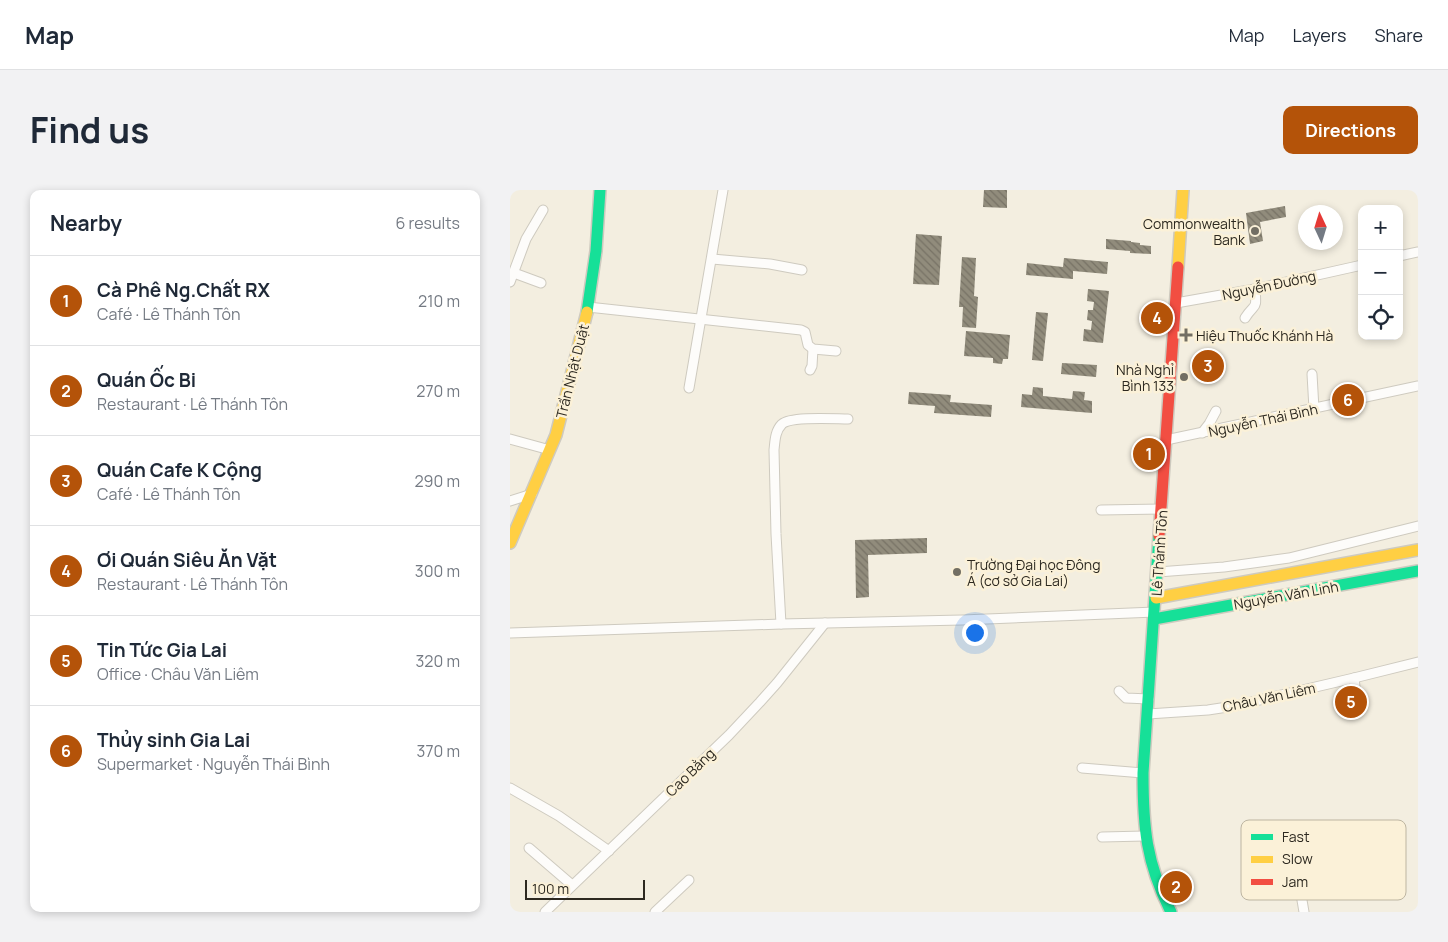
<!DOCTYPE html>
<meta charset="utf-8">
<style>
:root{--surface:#fff;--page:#f2f2f3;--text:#1f2937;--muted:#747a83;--line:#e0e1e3;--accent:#b45309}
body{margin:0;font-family:Manrope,sans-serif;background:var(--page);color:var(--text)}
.controls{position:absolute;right:15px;top:15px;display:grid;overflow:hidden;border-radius:10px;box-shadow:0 2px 8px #0003}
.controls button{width:45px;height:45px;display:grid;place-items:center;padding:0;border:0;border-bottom:1px solid var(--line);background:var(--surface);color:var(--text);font:25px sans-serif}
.compass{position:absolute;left:788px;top:15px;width:45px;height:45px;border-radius:50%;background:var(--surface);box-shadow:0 2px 8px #0003;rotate:356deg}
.scale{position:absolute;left:15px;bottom:12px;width:120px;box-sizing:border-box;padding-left:5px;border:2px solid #2d2920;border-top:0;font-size:14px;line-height:18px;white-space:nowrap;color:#2d2920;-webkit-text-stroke:4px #fbf1d8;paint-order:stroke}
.you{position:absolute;left:464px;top:442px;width:18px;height:18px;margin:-12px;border:4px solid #fff;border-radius:50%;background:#1a73e8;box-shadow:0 0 0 8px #1a73e833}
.badge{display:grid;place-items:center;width:32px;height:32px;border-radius:50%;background:var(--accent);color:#fff;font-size:16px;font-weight:700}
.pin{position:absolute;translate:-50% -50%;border:2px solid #fff;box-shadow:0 1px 5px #0006}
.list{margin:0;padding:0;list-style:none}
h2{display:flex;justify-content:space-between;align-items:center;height:65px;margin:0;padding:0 20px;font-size:21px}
h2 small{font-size:16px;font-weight:400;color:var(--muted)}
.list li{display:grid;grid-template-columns:32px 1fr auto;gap:15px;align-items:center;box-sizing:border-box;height:90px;padding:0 20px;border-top:1px solid var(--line)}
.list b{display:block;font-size:19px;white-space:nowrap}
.list p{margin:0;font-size:16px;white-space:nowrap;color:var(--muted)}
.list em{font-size:16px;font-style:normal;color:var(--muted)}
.icon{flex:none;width:28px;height:28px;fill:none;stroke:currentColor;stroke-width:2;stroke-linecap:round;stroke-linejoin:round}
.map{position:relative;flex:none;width:908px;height:722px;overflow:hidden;border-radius:10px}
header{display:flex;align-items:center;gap:30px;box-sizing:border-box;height:70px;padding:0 25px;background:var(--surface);border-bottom:1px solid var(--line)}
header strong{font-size:24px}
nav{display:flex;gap:28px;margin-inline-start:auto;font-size:18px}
.intro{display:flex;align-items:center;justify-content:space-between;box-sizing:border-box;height:120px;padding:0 30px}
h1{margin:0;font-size:35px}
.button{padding:12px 22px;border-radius:10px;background:var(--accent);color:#fff;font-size:18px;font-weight:700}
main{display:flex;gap:30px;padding:0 30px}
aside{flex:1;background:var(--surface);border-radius:10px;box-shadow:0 2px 8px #0003}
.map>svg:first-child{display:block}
</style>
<header>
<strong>Map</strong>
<nav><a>Map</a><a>Layers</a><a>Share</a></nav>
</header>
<div class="intro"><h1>Find us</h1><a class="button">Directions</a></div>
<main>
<aside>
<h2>Nearby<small>6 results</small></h2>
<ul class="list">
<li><span class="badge">1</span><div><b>Cà Phê Ng.Chất RX</b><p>Café · Lê Thánh Tôn</p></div><em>210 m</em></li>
<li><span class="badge">2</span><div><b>Quán Ốc Bi</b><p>Restaurant · Lê Thánh Tôn</p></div><em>270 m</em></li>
<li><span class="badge">3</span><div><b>Quán Cafe K Cộng</b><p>Café · Lê Thánh Tôn</p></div><em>290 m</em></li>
<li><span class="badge">4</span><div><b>Ơi Quán Siêu Ăn Vặt</b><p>Restaurant · Lê Thánh Tôn</p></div><em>300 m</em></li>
<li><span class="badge">5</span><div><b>Tin Tức Gia Lai</b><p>Office · Châu Văn Liêm</p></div><em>320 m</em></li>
<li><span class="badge">6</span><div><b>Thủy sinh Gia Lai</b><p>Supermarket · Nguyễn Thái Bình</p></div><em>370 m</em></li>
</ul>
</aside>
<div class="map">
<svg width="908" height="722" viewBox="0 0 908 722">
<defs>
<pattern id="building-back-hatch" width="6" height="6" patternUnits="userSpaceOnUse" patternTransform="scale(1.25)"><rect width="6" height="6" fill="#918c7c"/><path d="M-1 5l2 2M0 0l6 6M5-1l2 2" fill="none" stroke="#777265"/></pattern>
</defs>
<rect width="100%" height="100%" fill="#f3eee0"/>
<!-- building -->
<g fill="url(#building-back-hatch)">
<path d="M474,0H497V18L473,17Z"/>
<path d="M775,16L776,27L750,32L753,51L740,54L736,23Z"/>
<path d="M406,44L432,46L429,95L403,94Z"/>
<path d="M596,49L621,51V52L630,53V55L641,56V64L620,63V61L596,59Z"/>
<path d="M452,67L466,68L464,106L468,107L466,138L452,137L453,117H449Z"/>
<path d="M554,68L598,72L597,84L563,81V89L516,85L517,73L553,77Z"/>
<path d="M578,99L599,101L593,153L573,151L574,139L581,140L582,131L577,130L578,120H583L584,112L577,111Z"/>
<path d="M526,122L538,123L533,171L522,170Z"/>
<path d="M456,141L500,145L498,169H493L492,174L483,173V168L454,166Z"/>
<path d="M552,173L587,175L586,187L551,184Z"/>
<path d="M523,197L533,198V206L562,209L563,201L575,202L574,210L582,211V223L511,217L512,204L522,205Z"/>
<path d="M399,202L441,205L440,212L482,215L481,227L424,223L425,216L398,214Z"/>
<path d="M417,348V363L358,365L359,407L346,408L345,350Z"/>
</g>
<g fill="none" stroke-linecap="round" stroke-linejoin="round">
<defs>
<g id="street">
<path d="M889,66L908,62"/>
<path d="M202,69L260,74L292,80"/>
<path d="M4,83L31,93"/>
<path d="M0,92L16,49L33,20"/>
<path d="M666,113L745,99L852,75"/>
<path d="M78,117L291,140L295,142L298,155L303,159L326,161"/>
<path d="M735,128C745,112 747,122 745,99"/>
<path d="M300,180L302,176L303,159"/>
<path d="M802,184L804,219"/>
<path d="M179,198L213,0"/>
<path d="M692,243L699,234L706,221"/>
<path d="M0,249L40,260"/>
<path d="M656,250L908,196"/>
<path d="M0,311L22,304"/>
<path d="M591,320L652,319"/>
<path d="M648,382L714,377L779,368L908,336"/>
<path d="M271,434L266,344L264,260C265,251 265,241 272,234C281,226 325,229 338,229"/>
<path d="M0,443L271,434L452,430L645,422"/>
<path d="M844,488L846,505"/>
<path d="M609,501L616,508L639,509"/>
<path d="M638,524L698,520L724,516L844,488L908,472"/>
<path d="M572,578L633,583"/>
<path d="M0,598L49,626L99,661"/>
<path d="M592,647L635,646"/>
<path d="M779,650L785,669L794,722"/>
<path d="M19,658L62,695"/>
<path d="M35,722L219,545L250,512L267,493L315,433"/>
<path d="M145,722L179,690"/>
</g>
<g id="fast">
<path d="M77,122L86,61L90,0"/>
<path d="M649,346L633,583C633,637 636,673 661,722"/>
<path d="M644,429L908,381"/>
</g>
<g id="slow">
<path d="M668,77L673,0"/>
<path d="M0,353L46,245L77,122"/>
<path d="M646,408L908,360"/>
</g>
<path id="jam" d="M649,346L668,77"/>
</defs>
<!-- street casing -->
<use href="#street" stroke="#cecabf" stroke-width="11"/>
<!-- fast casing -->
<use href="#fast" stroke="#cecabf" stroke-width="14"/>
<!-- slow casing -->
<use href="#slow" stroke="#cecabf" stroke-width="14"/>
<!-- jam casing -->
<use href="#jam" stroke="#cecabf" stroke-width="14"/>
<!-- street -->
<use href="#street" stroke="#fdfcfa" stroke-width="9"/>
<!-- fast -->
<use href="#fast" stroke="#16e098" stroke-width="11"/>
<!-- slow -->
<use href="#slow" stroke="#ffcf43" stroke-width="11"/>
<!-- jam -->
<use href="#jam" stroke="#f24e42" stroke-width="11"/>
</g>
<!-- markers -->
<g fill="#726e63" stroke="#fbf1d8" stroke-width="2">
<circle cx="745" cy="41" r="5"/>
<path d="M673.5 137.5h5v5h5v5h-5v5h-5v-5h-5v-5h5z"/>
<circle cx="674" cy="187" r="5"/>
<circle cx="447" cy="382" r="5"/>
</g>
<g text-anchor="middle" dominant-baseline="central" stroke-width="5" stroke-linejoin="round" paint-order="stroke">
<!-- poi labels -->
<g font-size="14" fill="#2d2920" stroke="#fbf1d8" text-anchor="end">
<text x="735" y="33">Commonwealth<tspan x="735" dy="16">Bank</tspan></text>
<text x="686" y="145" text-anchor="start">Hiệu Thuốc Khánh Hà</text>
<text x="664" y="179">Nhà Nghỉ<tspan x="664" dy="16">Bình 133</tspan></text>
<text x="457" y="374" text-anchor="start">Trường Đại học Đông<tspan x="457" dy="16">Á (cơ sở Gia Lai)</tspan></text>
</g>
<!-- street labels -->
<g font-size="14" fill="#2d2920" stroke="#fbf1d8">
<text transform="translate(759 95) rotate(-12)">Nguyễn Đường</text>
<text transform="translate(62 181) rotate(-76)">Trần Nhật Duật</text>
<text transform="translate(753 230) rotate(-12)">Nguyễn Thái Bình</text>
<text transform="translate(649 363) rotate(-86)">Lê Thánh Tôn</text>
<text transform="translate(776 405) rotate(-10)">Nguyễn Văn Linh</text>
<text transform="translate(759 507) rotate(-12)">Châu Văn Liêm</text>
<text transform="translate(180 582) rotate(-44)">Cao Bằng</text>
</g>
</g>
<!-- legend -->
<rect x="731" y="630" width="165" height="80" rx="8" fill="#fbf1d8" stroke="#bdb5a1" stroke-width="1"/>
<rect x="741" y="644" width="22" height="6" fill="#16e098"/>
<rect x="741" y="666" width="22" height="7" fill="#ffcf43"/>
<rect x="741" y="689" width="22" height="6" fill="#f24e42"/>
<g font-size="14" fill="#2d2920">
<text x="772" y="652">Fast</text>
<text x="772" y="674">Slow</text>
<text x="772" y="697">Jam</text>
</g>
</svg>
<div class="controls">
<button>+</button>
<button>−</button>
<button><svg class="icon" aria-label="locate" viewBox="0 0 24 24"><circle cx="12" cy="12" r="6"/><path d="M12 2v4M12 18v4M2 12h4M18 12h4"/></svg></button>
</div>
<svg class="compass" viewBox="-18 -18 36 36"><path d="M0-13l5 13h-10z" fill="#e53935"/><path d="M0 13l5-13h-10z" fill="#747a83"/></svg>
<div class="scale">100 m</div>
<div class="you"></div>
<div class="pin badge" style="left:639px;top:264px">1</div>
<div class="pin badge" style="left:666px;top:697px">2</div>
<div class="pin badge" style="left:698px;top:176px">3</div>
<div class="pin badge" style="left:647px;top:128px">4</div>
<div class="pin badge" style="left:841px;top:512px">5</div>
<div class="pin badge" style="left:838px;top:210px">6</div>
</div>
</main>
